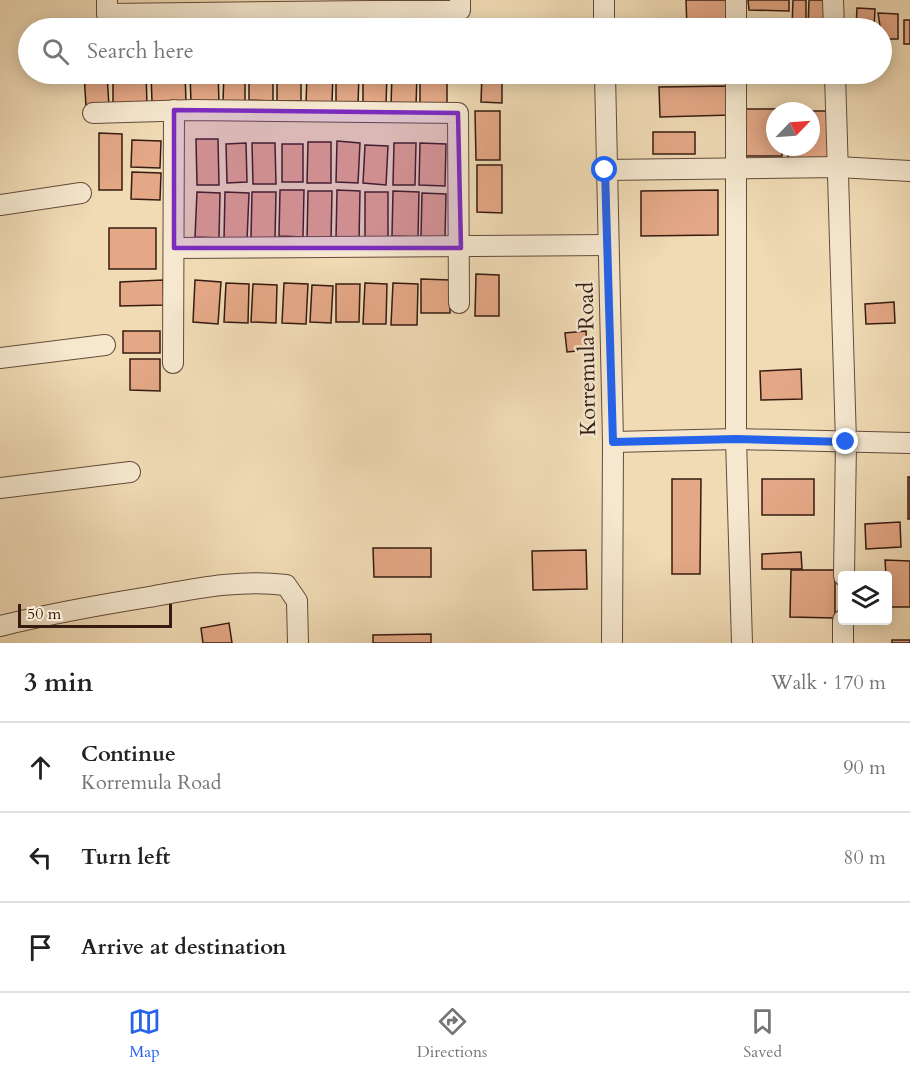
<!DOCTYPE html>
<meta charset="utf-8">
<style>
:root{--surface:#fff;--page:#f2f2f2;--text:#222;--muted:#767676;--line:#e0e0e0;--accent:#2563eb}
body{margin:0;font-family:Cardo,serif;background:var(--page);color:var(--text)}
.controls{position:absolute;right:18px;bottom:18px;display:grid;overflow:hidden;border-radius:6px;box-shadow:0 3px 15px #0003}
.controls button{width:54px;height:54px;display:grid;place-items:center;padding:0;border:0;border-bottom:2px solid var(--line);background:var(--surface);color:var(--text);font:30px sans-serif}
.compass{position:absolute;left:766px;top:102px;width:54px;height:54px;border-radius:50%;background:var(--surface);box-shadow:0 3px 15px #0003;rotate:65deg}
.scale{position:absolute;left:18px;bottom:15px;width:154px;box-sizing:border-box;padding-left:6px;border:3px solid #361b11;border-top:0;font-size:16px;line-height:21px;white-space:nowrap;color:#361b11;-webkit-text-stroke:4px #f5e8cf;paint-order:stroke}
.stop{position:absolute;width:18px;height:18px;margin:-14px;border:4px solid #2563eb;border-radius:50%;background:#fff}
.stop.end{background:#2563eb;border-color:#fff;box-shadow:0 2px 6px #0008}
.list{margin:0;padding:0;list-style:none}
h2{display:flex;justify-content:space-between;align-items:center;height:78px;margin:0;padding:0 24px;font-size:26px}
h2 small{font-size:20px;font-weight:400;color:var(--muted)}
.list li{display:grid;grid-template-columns:39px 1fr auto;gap:18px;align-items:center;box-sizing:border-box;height:90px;padding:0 24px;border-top:2px solid var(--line)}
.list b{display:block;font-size:22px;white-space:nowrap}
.list p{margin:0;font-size:20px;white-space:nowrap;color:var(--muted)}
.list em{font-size:20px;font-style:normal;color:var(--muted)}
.icon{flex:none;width:33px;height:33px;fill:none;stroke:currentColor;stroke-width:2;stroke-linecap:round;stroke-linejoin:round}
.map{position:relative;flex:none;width:910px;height:643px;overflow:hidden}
.search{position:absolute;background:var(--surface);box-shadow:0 3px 15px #0003;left:18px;right:18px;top:18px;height:66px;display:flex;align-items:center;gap:15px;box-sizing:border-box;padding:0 21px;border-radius:33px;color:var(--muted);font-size:22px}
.sheet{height:348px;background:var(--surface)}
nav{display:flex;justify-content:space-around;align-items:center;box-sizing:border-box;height:84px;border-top:2px solid var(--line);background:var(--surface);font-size:16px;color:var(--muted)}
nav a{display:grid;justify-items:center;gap:3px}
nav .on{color:var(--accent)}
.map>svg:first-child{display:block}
</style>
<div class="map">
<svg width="910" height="643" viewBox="0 0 910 643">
<rect width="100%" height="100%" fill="#f0dbb5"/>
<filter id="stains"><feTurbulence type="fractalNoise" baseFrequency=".00333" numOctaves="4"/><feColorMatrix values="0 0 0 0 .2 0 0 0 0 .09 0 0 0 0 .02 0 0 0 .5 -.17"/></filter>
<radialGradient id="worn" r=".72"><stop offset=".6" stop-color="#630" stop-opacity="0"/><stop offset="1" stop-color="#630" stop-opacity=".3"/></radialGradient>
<!-- building -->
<g fill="#e4a886" stroke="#361b11" stroke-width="1.5">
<path d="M686,0H729V28H687Z"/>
<path d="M748,0H789V11L749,10Z"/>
<path d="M793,0H806V28H792Z"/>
<path d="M809,0H830L829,28H808Z"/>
<path d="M857,8L875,9L874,28H856Z"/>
<path d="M878,13L898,14V39H882Z"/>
<rect x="904" y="20" width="6" height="24"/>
<path d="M111,23H127L128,28H111Z"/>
<rect x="134" y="23" width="15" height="5"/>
<path d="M168,23V28H155L154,24Z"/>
<path d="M189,23V28H173V24Z"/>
<path d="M425,23L448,24V28H425Z"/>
<path d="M192,24H204V28H193Z"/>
<path d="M242,25V28H226V26Z"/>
<path d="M285,25V28H268V27Z"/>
<path d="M329,25L330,28H314V26Z"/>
<path d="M384,25L398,26V28H383Z"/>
<path d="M403,25L420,26V28H403Z"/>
<rect x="207" y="26" width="14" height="2"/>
<path d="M360,26L379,27V28H360Z"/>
<path d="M84,74H107L109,106H86Z"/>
<path d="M113,74H146L147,104L113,105Z"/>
<path d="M151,74H185L186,102H152Z"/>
<path d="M190,74H218L219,101L191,102Z"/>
<path d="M224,74H245V101H223Z"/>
<path d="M249,74H273V101L249,100Z"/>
<rect x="277" y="74" width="24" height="27"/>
<path d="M307,74H333L332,103H306Z"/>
<path d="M336,74H359L358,105L336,104Z"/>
<path d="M363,74H387L386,105L363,104Z"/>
<path d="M392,74H417L416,107L391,106Z"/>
<path d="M420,74H447V109L420,108Z"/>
<path d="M482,74H502V103L481,102Z"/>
<path d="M730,86L731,115L660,117L659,87Z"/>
<path d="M746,109H782L775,111V147H782V156H746Z"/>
<path d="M475,111H500V160H476Z"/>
<path d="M811,111H831V161H788V147H811Z"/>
<rect x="653" y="132" width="42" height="22"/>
<path d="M99,133L122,134V190H99Z"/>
<path d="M196,139H218L219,185H197Z"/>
<path d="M132,140L161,141L160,168L131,167Z"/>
<path d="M337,141L360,143L358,183L336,182Z"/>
<path d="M308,142H331V183H307Z"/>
<path d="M246,143L247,182L227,183L226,144Z"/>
<path d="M252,143H275L276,184H253Z"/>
<path d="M394,143H416L415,185H393Z"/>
<path d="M420,143L446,144L445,186L419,185Z"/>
<rect x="282" y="144" width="21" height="38"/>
<path d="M365,145L388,146L386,185L363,183Z"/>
<path d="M477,165H502V213L477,212Z"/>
<path d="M132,172L161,173L160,200L131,199Z"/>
<path d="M280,190H304L303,237L279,236Z"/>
<path d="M337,190L360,191L359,240L336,239Z"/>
<path d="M718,190V235L641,236V191Z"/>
<path d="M308,191H332L331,240H307Z"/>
<path d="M393,191L419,192L418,237L392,236Z"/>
<path d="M197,192L220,193L219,238L195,237Z"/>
<path d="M225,192L249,193L247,240L224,239Z"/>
<path d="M252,192H276L275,239H251Z"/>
<rect x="365" y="192" width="23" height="46"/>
<path d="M422,193L446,194L445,238L421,237Z"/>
<rect x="109" y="228" width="47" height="41"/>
<path d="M476,274L499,275V316H475Z"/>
<path d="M421,279L450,280V313H421Z"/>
<path d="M163,280L164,305L120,306V282Z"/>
<path d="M195,280L221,282L218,324L193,322Z"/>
<path d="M226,283L249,284L248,323L224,322Z"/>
<path d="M284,283L308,284L306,324L282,323Z"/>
<path d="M365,283L387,284L386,324H363Z"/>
<path d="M393,283L418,284L417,325H391Z"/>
<path d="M253,284L277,285L276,323L251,322Z"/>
<path d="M336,284H360L359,322H336Z"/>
<path d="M312,285L333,286L331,323L310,322Z"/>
<path d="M894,302L895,323L866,324L865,304Z"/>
<rect x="123" y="331" width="37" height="22"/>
<path d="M586,331L587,350L567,352L565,333Z"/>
<path d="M130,359H160V391L130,390Z"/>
<path d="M801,369L802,399L761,400L760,371Z"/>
<rect x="908" y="477" width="2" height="42"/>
<path d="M672,479H701L700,574H672Z"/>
<rect x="762" y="479" width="52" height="36"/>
<path d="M900,522L901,547L866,549L865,524Z"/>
<path d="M373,548H431V577H374Z"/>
<path d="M586,550L587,589L533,590L532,551Z"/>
<path d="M801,552L802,569H762V554Z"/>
<path d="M885,560L910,561V607H888Z"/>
<path d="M791,570H835V618L790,617Z"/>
<path d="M229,623L232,643H203L201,628Z"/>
<path d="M431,634V643H373V635Z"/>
<rect x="892" y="640" width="18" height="3"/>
</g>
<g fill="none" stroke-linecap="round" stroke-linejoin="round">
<defs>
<g id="minor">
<path d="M107,0V14L460,10V0"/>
<path d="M604,0V28"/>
<path d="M736,0V28"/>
<path d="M833,0L834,28"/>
<path d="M605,74L613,442L612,643"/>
<path d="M736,74V439L742,643"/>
<path d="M835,74L846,442L844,576"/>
<path d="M93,113L194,110L458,113L459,303"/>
<path d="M605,170L838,167L910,171"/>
<path d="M0,205L81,193"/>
<path d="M174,248L608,245"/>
<path d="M0,358L105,345"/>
<path d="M173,363L174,110"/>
<path d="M613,442L736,439L910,443"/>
<path d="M0,488L130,472"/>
<path d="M0,626C49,614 99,605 149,597C194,589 239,579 286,585L297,601L298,643"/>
<path d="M843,643V620"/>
</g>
</defs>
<!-- minor casing -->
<use href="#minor" stroke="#644b3a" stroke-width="22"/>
<!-- minor -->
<use href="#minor" stroke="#f5e8cf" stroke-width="20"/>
</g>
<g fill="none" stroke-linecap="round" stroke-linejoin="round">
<!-- route -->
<path stroke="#2563eb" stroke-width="8" d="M605,170L613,442L736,439L846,442"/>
</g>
<!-- marked area -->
<path fill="#7b2cbf" fill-opacity="0.2" stroke="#7b2cbf" stroke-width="4.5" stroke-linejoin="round" d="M174,110L458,113L461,248H174Z"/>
<g text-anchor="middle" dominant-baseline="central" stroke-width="5" stroke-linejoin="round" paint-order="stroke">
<!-- street labels -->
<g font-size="22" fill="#361b11" stroke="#f5e8cf">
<text transform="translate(587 359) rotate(-91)">Korremula Road</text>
</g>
</g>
<rect width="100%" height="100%" filter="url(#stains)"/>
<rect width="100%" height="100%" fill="url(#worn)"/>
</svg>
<div class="controls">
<button><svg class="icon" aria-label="layers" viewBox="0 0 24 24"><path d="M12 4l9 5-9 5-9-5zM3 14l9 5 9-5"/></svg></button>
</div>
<svg class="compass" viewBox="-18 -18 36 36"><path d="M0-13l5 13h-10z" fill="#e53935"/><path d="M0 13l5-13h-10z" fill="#767676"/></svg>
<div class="scale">50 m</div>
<div class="stop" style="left:605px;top:170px"></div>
<div class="stop end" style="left:846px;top:442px"></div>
<div class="search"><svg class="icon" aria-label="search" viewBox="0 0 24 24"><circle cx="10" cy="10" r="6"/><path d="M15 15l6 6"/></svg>Search here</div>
</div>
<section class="sheet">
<h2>3 min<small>Walk · 170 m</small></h2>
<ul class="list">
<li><svg class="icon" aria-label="ahead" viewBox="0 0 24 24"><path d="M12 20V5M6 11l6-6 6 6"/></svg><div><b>Continue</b><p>Korremula Road</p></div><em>90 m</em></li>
<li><svg class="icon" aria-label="left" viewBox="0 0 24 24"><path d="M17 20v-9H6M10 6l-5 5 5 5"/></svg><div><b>Turn left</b></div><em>80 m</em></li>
<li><svg class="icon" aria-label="arrive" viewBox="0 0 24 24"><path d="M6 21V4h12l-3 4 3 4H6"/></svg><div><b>Arrive at destination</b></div></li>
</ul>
</section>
<nav>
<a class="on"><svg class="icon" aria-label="map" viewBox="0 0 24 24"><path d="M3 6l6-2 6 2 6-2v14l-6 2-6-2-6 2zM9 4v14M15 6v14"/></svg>Map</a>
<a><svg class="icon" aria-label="directions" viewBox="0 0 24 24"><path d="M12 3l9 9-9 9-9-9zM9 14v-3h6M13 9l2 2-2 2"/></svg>Directions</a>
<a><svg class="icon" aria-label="saved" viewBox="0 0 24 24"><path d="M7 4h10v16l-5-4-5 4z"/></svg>Saved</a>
</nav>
